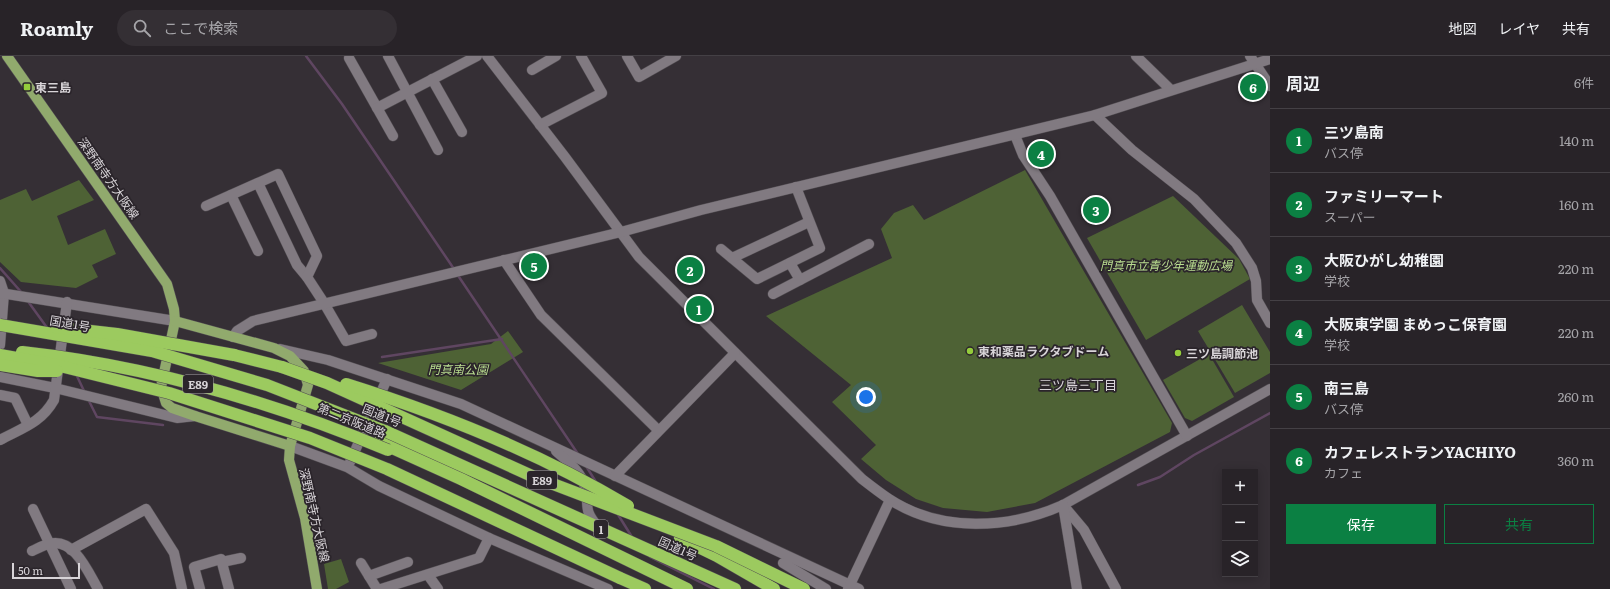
<!DOCTYPE html>
<html lang="ja">
<meta charset="utf-8">
<style>
:root{--surface:#282328;--page:#342f34;--text:#f1f3f6;--muted:#a5a4a8;--line:#444045;--accent:#0b8043}
body{margin:0;font-family:Literata,"Noto Sans JP",serif;background:var(--page);color:var(--text)}
.controls{position:absolute;right:12px;bottom:12px;display:grid;overflow:hidden;border-radius:0px;box-shadow:0 2px 10px #0003}
.controls button{width:36px;height:36px;display:grid;place-items:center;padding:0;border:0;border-bottom:1px solid var(--line);background:var(--surface);color:var(--text);font:20px sans-serif}
.scale{position:absolute;left:12px;bottom:10px;width:68px;box-sizing:border-box;padding-left:4px;border:2px solid #d8d4d8;border-top:0;font-size:11px;line-height:14px;white-space:nowrap;color:#d8d4d8;-webkit-text-stroke:3px #2b252b;paint-order:stroke}
.you{position:absolute;left:866px;top:341px;width:14px;height:14px;margin:-10px;border:3px solid #fff;border-radius:50%;background:#1a73e8;box-shadow:0 0 0 6px #1a73e833}
.badge{display:grid;place-items:center;width:26px;height:26px;border-radius:50%;background:var(--accent);color:#fff;font-size:13px;font-weight:700}
.pin{position:absolute;translate:-50% -50%;border:2px solid #fff;box-shadow:0 1px 4px #0006}
.list{margin:0;padding:0;list-style:none}
h2{display:flex;justify-content:space-between;align-items:center;height:52px;margin:0;padding:0 16px;font-size:17px}
h2 small{font-size:13px;font-weight:400;color:var(--muted)}
.list li{display:grid;grid-template-columns:26px 1fr auto;gap:12px;align-items:center;box-sizing:border-box;height:64px;padding:0 16px;border-top:1px solid var(--line)}
.list b{display:block;font-size:15px;white-space:nowrap}
.list p{margin:0;font-size:13px;white-space:nowrap;color:var(--muted)}
.list em{font-size:13px;font-style:normal;color:var(--muted)}
.actions{display:flex;gap:8px;padding:12px 16px}
.actions a{flex:1;padding:9px 0;border:1px solid var(--accent);border-radius:0px;text-align:center;font-size:14px;color:var(--accent)}
.actions .main{background:var(--accent);color:#fff}
.icon{flex:none;width:22px;height:22px;fill:none;stroke:currentColor;stroke-width:2;stroke-linecap:round;stroke-linejoin:round}
.map{position:relative;flex:none;width:1270px;height:533px;overflow:hidden}
header{display:flex;align-items:center;gap:24px;box-sizing:border-box;height:56px;padding:0 20px;background:var(--surface);border-bottom:1px solid var(--line)}
header strong{font-size:19px}
nav{display:flex;gap:22px;margin-inline-start:auto;font-size:14px}
.search{width:280px;height:36px;background:var(--page);display:flex;align-items:center;gap:10px;box-sizing:border-box;padding:0 14px;border-radius:22px;color:var(--muted);font-size:15px}
main{display:flex}
aside{flex:1;background:var(--surface)}
.map>svg:first-child{display:block}
</style>
<header>
<strong>Roamly</strong>
<div class="search"><svg class="icon" aria-label="search" viewBox="0 0 24 24"><circle cx="10" cy="10" r="6"/><path d="M15 15l6 6"/></svg>ここで検索</div>
<nav><a>地図</a><a>レイヤ</a><a>共有</a></nav>
</header>
<main>
<div class="map">
<svg width="1270" height="533" viewBox="0 0 1270 533">
<rect width="100%" height="100%" fill="#352f35"/>
<!-- green -->
<g fill="#4e6235">
<path d="M1025,114L1172,367L1170,376L1035,447L987,456L943,452L916,443L886,424L861,403L876,389L832,346L851,329L766,260L892,202L881,173L894,157L913,149L924,164Z"/>
<path d="M79,124L94,144L57,160L68,189L105,173L116,198L92,209L98,221L76,232L21,226L0,206V144L26,133L32,145Z"/>
<path d="M1173,140L1239,203L1250,223L1146,284L1087,182Z"/>
<path d="M1242,249L1270,296V317L1235,337L1198,275Z"/>
<path d="M508,275L523,296L461,334L378,307L491,288Z"/>
<path d="M1209,298L1234,341L1192,365L1185,362L1163,324Z"/>
<path d="M341,503L349,526L336,533H328L324,508Z"/>
</g>
<g fill="none" stroke-linecap="round" stroke-linejoin="round">
<!-- stream -->
<g stroke="#5f4661" stroke-width="2.5">
<path d="M306,0L342,48L454,213"/>
<path d="M0,212L22,237"/>
<path d="M457,218L578,398"/>
<path d="M27,244L48,273"/>
<path d="M382,301L502,283"/>
<path d="M76,318L85,337"/>
<path d="M88,343L97,361L163,369"/>
<path d="M586,410L596,426"/>
<path d="M1138,429L1160,421L1194,399L1270,357"/>
<path d="M617,457L632,481"/>
<path d="M650,501L714,533"/>
</g>
<defs>
<g id="minor">
<path d="M388,0L438,94"/>
<path d="M487,0L565,101L639,201L862,423C871,430 880,437 889,443C941,477 1009,473 1063,449L1270,333"/>
<path d="M627,0L639,21L676,0"/>
<path d="M1136,0L1171,34"/>
<path d="M1250,0L1270,30"/>
<path d="M349,2L393,80"/>
<path d="M532,14L556,0"/>
<path d="M432,23L462,76"/>
<path d="M377,52L477,0"/>
<path d="M1095,59L1132,94L1194,143L1236,187L1252,212L1256,225L1257,244L1270,267"/>
<path d="M540,69L602,37L581,0"/>
<path d="M1015,79L1023,99L1050,140L1187,380"/>
<path d="M258,127L297,209L307,221"/>
<path d="M231,139L258,195"/>
<path d="M206,150L278,118L317,200L307,221L324,247L346,285L372,278"/>
<path d="M721,193L757,223L820,192L796,131"/>
<path d="M732,202L809,166"/>
<path d="M504,204L541,259L658,374"/>
<path d="M790,207L800,224"/>
<path d="M0,225L4,237L0,289"/>
<path d="M0,237L175,265"/>
<path d="M773,238L869,188"/>
<path d="M233,281L237,275L253,265L621,176L701,154L1095,59L1270,3"/>
<path d="M280,293L328,304L461,348L859,533"/>
<path d="M0,321L55,332L177,362L195,360"/>
<path d="M0,339L15,342L28,369"/>
<path d="M0,384C22,372 41,367 54,344L67,246"/>
<path d="M290,390L347,411L379,430L489,482L608,533"/>
<path d="M556,395C567,405 582,416 585,431C590,451 582,452 598,471"/>
<path d="M350,406L387,323"/>
<path d="M615,420L735,297"/>
<path d="M1063,449L1084,474L1116,533"/>
<path d="M1063,449L1077,533"/>
<path d="M33,453L71,533"/>
<path d="M71,494L146,453L174,497L182,533"/>
<path d="M32,495C37,493 43,489 49,488C74,481 88,516 98,533"/>
<path d="M222,506L241,502"/>
<path d="M361,507L377,533"/>
<path d="M783,507L826,533"/>
<path d="M428,519L438,533"/>
<path d="M369,520L408,506"/>
<path d="M200,533L194,511L221,503L229,533"/>
<path d="M381,533L479,502L489,482"/>
<path d="M848,533L890,444"/>
</g>
<g id="major">
<path d="M7,0L167,228L174,253L175,265L161,331L166,347L172,352L195,360L290,390"/>
<path d="M175,265L274,292L290,300L304,315L308,329L290,390L289,404L305,462L317,533"/>
</g>
<g id="highway">
<path d="M234,299L282,311"/>
<path d="M385,375L735,533"/>
<path d="M379,386L461,423L687,533"/>
<path d="M680,482L717,500L774,533"/>
<path d="M620,522L645,533"/>
</g>
</defs>
<!-- minor casing -->
<use href="#minor" stroke="#514c51" stroke-width="11"/>
<!-- major casing -->
<use href="#major" stroke="#514c51" stroke-width="11"/>
<!-- highway casing -->
<use href="#highway" stroke="#514c51" stroke-width="13"/>
<!-- minor -->
<use href="#minor" stroke="#817a81" stroke-width="10"/>
<!-- major -->
<use href="#major" stroke="#91aa6d" stroke-width="10"/>
<!-- highway -->
<use href="#highway" stroke="#9cca5f" stroke-width="12"/>
<defs>
<g id="highway-bridge">
<path d="M0,269L152,295L267,329L385,375"/>
<path d="M55,271L117,278L234,299"/>
<path d="M22,296C149,310 270,345 388,394"/>
<path d="M0,299L56,309L169,337L310,382L387,413L620,522"/>
<path d="M0,309L38,315H57"/>
<path d="M282,311L327,327L532,420L716,490L804,533"/>
<path d="M346,328C445,359 540,397 628,450"/>
</g>
</defs>
<!-- highway-bridge casing -->
<use href="#highway-bridge" stroke="#514c51" stroke-width="13" stroke-linecap="butt"/>
<!-- highway-bridge -->
<use href="#highway-bridge" stroke="#9cca5f" stroke-width="12"/>
</g>
<!-- markers -->
<g fill="#94cc3c" stroke="#2b252b" stroke-width="1.5">
<rect x="23" y="27" width="8" height="8" rx="2"/>
<circle cx="970" cy="295" r="4"/>
<circle cx="1178" cy="297" r="4"/>
</g>
<g text-anchor="middle" dominant-baseline="central" stroke-width="3.5" stroke-linejoin="round" paint-order="stroke">
<!-- shield labels -->
<g fill="#2b252b" stroke="#a4a0a4" stroke-width="1">
<rect x="183" y="319" width="30" height="18" rx="3"/>
<rect x="527" y="415" width="30" height="18" rx="3"/>
<rect x="594" y="464" width="14" height="18" rx="3"/>
</g>
<g font-size="11" font-weight="bold" fill="#d8d4d8">
<text x="198" y="328">E89</text>
<text x="542" y="424">E89</text>
<text x="601" y="473">1</text>
</g>
<!-- poi labels -->
<g font-size="12" font-weight="bold" fill="#d8d4d8" stroke="#2b252b" text-anchor="start">
<text x="35" y="31">東三島</text>
<text x="978" y="295">東和薬品ラクタブドーム</text>
<text x="1186" y="297">三ツ島調節池</text>
</g>
<!-- street labels -->
<g font-size="12" fill="#d8d4d8" stroke="#2b252b">
<text transform="translate(109 122) rotate(55)">深野南寺方大阪線</text>
<text transform="translate(70 267) rotate(10)">国道1号</text>
<text transform="translate(382 359) rotate(22)">国道1号</text>
<text transform="translate(352 364) rotate(22)">第二京阪道路</text>
<text transform="translate(315 459) rotate(77)">深野南寺方大阪線</text>
<text transform="translate(678 492) rotate(24)">国道1号</text>
</g>
<!-- park labels -->
<g font-size="12" font-style="italic" fill="#bade90" stroke="#2b252b">
<text x="1166" y="209">門真市立青少年運動広場</text>
<text x="458" y="313">門真南公園</text>
</g>
<!-- neighbourhood labels -->
<g font-size="13" fill="#d8d4d8" stroke="#2b252b">
<text x="1078" y="328">三ツ島三丁目</text>
</g>
</g>
</svg>
<div class="controls">
<button>+</button>
<button>−</button>
<button><svg class="icon" aria-label="layers" viewBox="0 0 24 24"><path d="M12 4l9 5-9 5-9-5zM3 14l9 5 9-5"/></svg></button>
</div>
<div class="scale">50 m</div>
<div class="you"></div>
<div class="pin badge" style="left:699px;top:253px">1</div>
<div class="pin badge" style="left:690px;top:214px">2</div>
<div class="pin badge" style="left:1096px;top:154px">3</div>
<div class="pin badge" style="left:1041px;top:98px">4</div>
<div class="pin badge" style="left:534px;top:210px">5</div>
<div class="pin badge" style="left:1253px;top:31px">6</div>
</div>
<aside>
<h2>周辺<small>6件</small></h2>
<ul class="list">
<li><span class="badge">1</span><div><b>三ツ島南</b><p>バス停</p></div><em>140 m</em></li>
<li><span class="badge">2</span><div><b>ファミリーマート</b><p>スーパー</p></div><em>160 m</em></li>
<li><span class="badge">3</span><div><b>大阪ひがし幼稚園</b><p>学校</p></div><em>220 m</em></li>
<li><span class="badge">4</span><div><b>大阪東学園 まめっこ保育園</b><p>学校</p></div><em>220 m</em></li>
<li><span class="badge">5</span><div><b>南三島</b><p>バス停</p></div><em>260 m</em></li>
<li><span class="badge">6</span><div><b>カフェレストランYACHIYO</b><p>カフェ</p></div><em>360 m</em></li>
</ul>
<div class="actions"><a class="main">保存</a><a>共有</a></div>
</aside>
</main>
